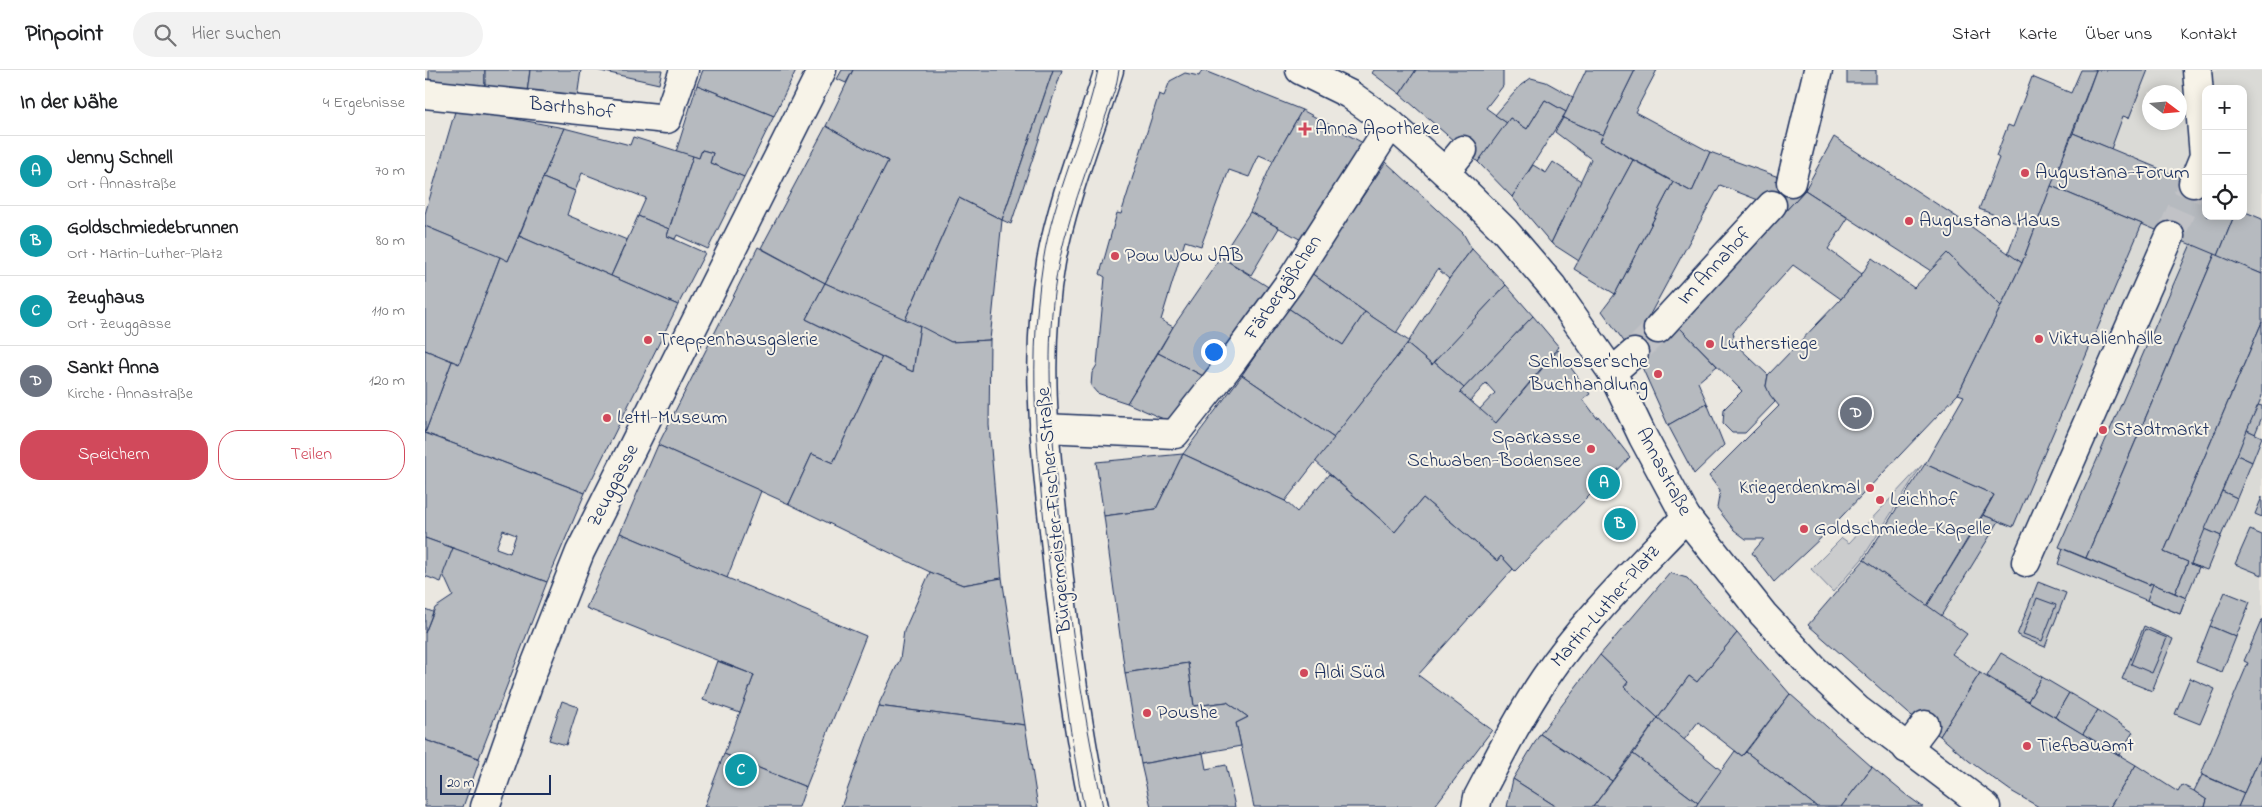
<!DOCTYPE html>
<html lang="de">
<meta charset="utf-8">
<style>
:root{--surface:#fff;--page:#f2f2f2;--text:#202124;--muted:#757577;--line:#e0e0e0;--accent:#d1495b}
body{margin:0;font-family:"Indie Flower",sans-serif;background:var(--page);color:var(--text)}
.controls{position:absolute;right:15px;top:15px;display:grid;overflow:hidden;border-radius:10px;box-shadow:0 2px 12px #0003}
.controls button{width:45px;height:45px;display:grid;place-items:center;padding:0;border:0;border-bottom:1px solid var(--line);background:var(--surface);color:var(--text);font:25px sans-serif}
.compass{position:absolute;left:1717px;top:15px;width:45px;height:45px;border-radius:50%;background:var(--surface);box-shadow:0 2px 12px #0003;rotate:106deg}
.scale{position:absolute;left:15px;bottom:12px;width:111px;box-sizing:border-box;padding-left:5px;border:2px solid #1b2f5e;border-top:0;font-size:14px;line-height:18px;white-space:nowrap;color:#1b2f5e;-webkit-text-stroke:4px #f7f3e8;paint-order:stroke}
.you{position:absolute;left:788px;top:281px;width:18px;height:18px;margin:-12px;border:4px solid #fff;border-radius:50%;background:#1a73e8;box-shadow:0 0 0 8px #1a73e833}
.badge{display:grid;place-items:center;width:32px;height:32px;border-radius:50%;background:var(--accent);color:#fff;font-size:16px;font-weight:700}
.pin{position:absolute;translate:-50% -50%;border:2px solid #fff;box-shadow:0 1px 5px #0006}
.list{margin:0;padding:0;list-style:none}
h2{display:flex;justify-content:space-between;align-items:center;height:65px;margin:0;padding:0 20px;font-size:21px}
h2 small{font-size:16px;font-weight:400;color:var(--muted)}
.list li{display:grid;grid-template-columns:32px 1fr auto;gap:15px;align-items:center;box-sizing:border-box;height:70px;padding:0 20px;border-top:1px solid var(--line)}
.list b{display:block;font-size:19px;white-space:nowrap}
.list p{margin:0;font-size:16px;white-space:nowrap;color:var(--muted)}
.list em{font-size:16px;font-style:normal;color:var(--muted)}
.actions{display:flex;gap:10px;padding:15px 20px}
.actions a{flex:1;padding:11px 0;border:1px solid var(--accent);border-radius:20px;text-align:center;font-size:18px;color:var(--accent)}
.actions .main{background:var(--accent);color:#fff}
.icon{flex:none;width:28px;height:28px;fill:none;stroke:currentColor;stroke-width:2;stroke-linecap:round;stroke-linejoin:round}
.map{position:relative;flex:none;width:1837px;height:737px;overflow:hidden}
header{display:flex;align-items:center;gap:30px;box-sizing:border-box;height:70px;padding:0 25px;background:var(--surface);border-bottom:1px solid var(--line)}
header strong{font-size:24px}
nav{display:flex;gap:28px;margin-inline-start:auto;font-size:18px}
.search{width:350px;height:45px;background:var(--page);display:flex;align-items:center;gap:12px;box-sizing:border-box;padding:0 18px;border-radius:28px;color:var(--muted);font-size:19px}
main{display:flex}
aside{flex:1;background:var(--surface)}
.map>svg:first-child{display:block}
</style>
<header>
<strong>Pinpoint</strong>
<div class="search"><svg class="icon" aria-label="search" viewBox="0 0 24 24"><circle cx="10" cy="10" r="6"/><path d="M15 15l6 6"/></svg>Hier suchen</div>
<nav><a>Start</a><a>Karte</a><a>Über uns</a><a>Kontakt</a></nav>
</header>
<main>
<aside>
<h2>In der Nähe<small>4 Ergebnisse</small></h2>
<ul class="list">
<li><span class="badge" style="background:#0f9aa8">A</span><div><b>Jenny Schnell</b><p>Ort · Annastraße</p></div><em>70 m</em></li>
<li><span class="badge" style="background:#0f9aa8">B</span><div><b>Goldschmiedebrunnen</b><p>Ort · Martin-Luther-Platz</p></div><em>80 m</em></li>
<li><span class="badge" style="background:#0f9aa8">C</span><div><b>Zeughaus</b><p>Ort · Zeuggasse</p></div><em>110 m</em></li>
<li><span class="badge" style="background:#6b7280">D</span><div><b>Sankt Anna</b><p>Kirche · Annastraße</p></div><em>120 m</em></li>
</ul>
<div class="actions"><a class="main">Speichern</a><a>Teilen</a></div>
</aside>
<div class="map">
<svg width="1837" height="737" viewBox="0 0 1837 737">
<rect width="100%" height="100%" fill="#eae7e0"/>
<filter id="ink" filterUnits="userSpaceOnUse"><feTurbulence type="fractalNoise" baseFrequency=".02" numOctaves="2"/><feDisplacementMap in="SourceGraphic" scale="10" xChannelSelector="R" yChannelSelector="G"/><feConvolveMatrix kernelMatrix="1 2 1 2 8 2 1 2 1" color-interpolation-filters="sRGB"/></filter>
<g filter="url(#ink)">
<!-- built -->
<path fill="#dadad6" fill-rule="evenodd" d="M1671,0H1837V683L1819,723L1753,722L1555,603L1527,584L1541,563L1439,490L1500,394L1538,327L1533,324L1597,193ZM1781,19H1818V146H1781ZM1724,22H1754V52H1724Z"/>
<!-- green -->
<path fill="#cbcccd" stroke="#737e96" d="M1497,395L1437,489L1408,522L1386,499L1417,468L1424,473Z"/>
<!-- building -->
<g fill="#b6babf" stroke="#1b2f5e" fill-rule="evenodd">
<path d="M4,0H60V20L4,13Z"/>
<path d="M60,0H105L102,23L60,20Z"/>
<path d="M105,0H156L152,28L102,23Z"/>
<path d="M171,0H237L234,14Z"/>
<path d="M278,0H371L349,46L272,15Z"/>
<path d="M417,0H428L421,13L412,9Z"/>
<path d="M428,0H628L577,150L534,128L480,250L400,213L463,91L401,56Z"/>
<path d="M628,0H637L586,154L577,150Z"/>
<path d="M777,0L877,40L848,91L834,85L824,107L804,100L776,176L760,171L736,250L748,257L702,333L672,323L666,316L667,303L672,295L680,207L675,204L692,143L696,144L734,24L739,26L745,11L760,3L774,6Z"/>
<path d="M949,0H991L975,24L947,3Z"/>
<path d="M991,0H1078V16L1061,38L1082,53L1053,92L975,24Z"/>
<path d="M1210,0H1232L1210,42L1285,82L1267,122L1175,71Z"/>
<path d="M1210,0L1178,65L1138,48L1161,0Z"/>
<rect x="1422" y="0" width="29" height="13"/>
<path d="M1656,0H1671L1597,193L1583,184L1594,154L1554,139L1574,88L1571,86L1583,55L1588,57L1607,7L1646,23Z"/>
<path d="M1671,0H1723L1704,48L1698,46L1686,79L1648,63Z"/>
<path d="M1106,8L1121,12L1148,27L1141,42L1120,30L1102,59L1085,48L1082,53L1070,45L1096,15Z"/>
<path d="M272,15L349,46L319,107L285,93L288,83L277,80L274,88L251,82Z"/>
<path d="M1120,30L1141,42L1087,127L1053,92L1085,48L1102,59Z"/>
<path d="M31,38L139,58L83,191L0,156V144Z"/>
<path d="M877,40L938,73L880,172L825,142L848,91Z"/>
<path d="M1138,48L1178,65L1175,71L1208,90L1154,191L1126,173L1166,89L1130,62Z"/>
<path d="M401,56L463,91L400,213L336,178Z"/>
<path d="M139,58L205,75L208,67L268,86L244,159L213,146L221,128L157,103L150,121L118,108Z"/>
<path d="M1648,63L1781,118V146H1809L1793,186L1626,116Z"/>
<path d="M1409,67L1544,155L1597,193L1576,236L1522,183L1506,201L1380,120Z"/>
<path d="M277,80L288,83L285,93L319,107L283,179L252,165L250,169L242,166L268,86L274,88Z"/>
<path d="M1285,82L1381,117L1380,120L1361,141L1295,115L1222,250L1244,268L1216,295L1177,241L1190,224L1248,112L1267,122Z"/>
<path d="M1208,90L1248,112L1190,224L1149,199Z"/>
<path d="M961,92L1038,163L1047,179L1024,209L1013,199L971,263L940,242L886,203Z"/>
<path d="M1128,92L1156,111L1126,173L1087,127L1108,95L1121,103Z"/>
<path d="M118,108L150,121L142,145L202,170L186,206L94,166Z"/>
<path d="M1626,116L1717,154L1588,457L1558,445L1569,425L1500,394L1539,326L1533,324L1597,193Z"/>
<path d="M1380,120L1423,148L1403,179L1437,204L1416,229L1368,195L1308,262L1309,266L1306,270L1343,305L1341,316L1350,332L1320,363H1307L1298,354L1299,339L1317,321L1254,257Z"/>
<path d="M534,128L577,150L565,270L526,272L480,250Z"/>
<path d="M1818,141L1837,149V204L1793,186L1809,146H1818Z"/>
<path d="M825,142L854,158L826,205L796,187Z"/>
<path d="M213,146L244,159L242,166L280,183L253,235L186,206Z"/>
<path d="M0,156L75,187L34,294L0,280Z"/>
<path d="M94,166L253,235L160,423L0,363L27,291L34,294L75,187L83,191Z"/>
<path d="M1766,174L1790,184L1661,488L1634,477Z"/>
<path d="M333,177L400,213L381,249L457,287L408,393L387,384L364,434L233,375Z"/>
<path d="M1047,179L1081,215L1007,295L982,274L1024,209Z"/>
<path d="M1522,183L1576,236L1533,324L1398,466L1349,512L1327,483L1339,469H1321L1309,460L1292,438L1295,421L1284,406L1354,336L1345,325L1341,316L1343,305L1416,229L1437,204L1447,188L1489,218Z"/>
<path d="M1790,184L1837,204V252L1739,482L1763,492L1750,523L1725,513V515L1661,488Z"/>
<path d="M796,187L848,220L782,308L733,283L748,257Z"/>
<path d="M886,203L940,242L918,275L863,238Z"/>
<path d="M400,213L495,256L488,302L381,249Z"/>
<path d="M1081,215L1108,246L1039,318L1009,292Z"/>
<path d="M863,238L918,275L940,242L984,271L909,368L817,305Z"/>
<path d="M1108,246L1134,277L1071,353L1054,340L1070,323L1061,313L1045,331L1035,322Z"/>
<path d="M1837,252V326L1766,494L1774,497L1761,528L1750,523L1763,492L1739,482Z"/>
<path d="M495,256L526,272L565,270L564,355L577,508L538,515L505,502L364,434L387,384L408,393L457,287L488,302Z"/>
<path d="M1254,257L1292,296L1273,312L1282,333L1243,355L1216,295Z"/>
<path d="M982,274L1007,295L1009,292L1039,318L1035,322L1071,353L1133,280L1165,324L1158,329L1172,348L1173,346L1205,387L1172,422L1170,420L1090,501L1076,486L1072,491L998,428L970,462L890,391Z"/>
<path d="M0,280L27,291L0,363Z"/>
<path d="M733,283L782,308L743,351L702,333Z"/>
<path d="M817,305L909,368L860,431L758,384Z"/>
<path d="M1282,333L1299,375L1269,404L1243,355Z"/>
<path d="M1833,335L1837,336V347L1830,364L1822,360Z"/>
<path d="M1822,360L1837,367L1827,392L1812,385Z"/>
<path d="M0,363L160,423L122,512L0,468ZM78,460L91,465L85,483L71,478Z"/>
<path d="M233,375L336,421L302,508L195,463Z"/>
<path d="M758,384L731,439L679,446L671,392Z"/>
<path d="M758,384L860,431L872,442L904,404L970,462L998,428L1072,491L1076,486L1088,499L993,605L1067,660L1009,737H829L811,653L823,647L802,632L769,636L763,593L700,603L679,446L731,439Z"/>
<path d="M1812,385L1827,392L1812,428L1797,421Z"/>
<path d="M1500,394L1569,425L1502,536L1439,490Z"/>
<path d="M1797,421L1812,428L1796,466L1780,459Z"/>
<path d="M1837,427V447L1830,444Z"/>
<path d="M1558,445L1574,451L1516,546L1502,536Z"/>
<path d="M1780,459L1796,466L1782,500L1766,494Z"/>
<path d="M1825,460L1837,465V505L1810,494Z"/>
<path d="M195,463L441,566L381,717L299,684L329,605L161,538Z"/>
<path d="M0,468L28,478L16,512L0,506Z"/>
<path d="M28,478L122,512L54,688L0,670V563L10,538L28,526L18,504Z"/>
<path d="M1638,479L1725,515V513L1761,528L1755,544L1633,494Z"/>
<path d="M1439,490L1542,564L1527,584L1555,603L1515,666L1483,643L1383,555Z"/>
<path d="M505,502L538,515L577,508L600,655L453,636L475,589L479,561Z"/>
<path d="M1245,503L1262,508L1312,563L1272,612L1264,606L1233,648L1199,617L1203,612L1175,585Z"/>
<path d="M1613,512L1641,523L1620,577L1592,565Z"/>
<path d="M1728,514L1761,528L1755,544L1722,530Z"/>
<path d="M1800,522L1825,532L1811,567L1785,556Z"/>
<path d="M1612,528L1631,535L1617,571L1598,564Z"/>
<path d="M0,539L8,542L0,563Z"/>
<path d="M1837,549V683L1819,723L1776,704L1823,593L1819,591Z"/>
<path d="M1719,556L1748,569L1727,621L1697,609Z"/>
<path d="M1785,556L1811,567L1797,602L1771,592Z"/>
<path d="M1720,559L1742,568L1727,603L1706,594Z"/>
<path d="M1312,563L1365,624L1317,686L1273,652L1259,670L1233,648L1264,606L1272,612Z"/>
<path d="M1576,583L1617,607L1603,631L1562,606Z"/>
<path d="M1175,585L1203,612L1199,617L1233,648L1187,711L1115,664Z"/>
<path d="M292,591L329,605L315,643L278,630Z"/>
<path d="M763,593L769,636L802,632L823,647L811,653L816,676L716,694L700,603Z"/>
<path d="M1555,603L1711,695L1685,737H1614L1586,721L1544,691L1515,666Z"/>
<path d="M1617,607L1644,623L1630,647L1603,631Z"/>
<path d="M1765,608L1790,619L1775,654L1750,644Z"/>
<path d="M1644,623L1673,640L1658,664L1630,647Z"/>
<path d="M1365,624L1447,697L1416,737H1392L1321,682Z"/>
<path d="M137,631L153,637L141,675L124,670Z"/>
<path d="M453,636L600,655L613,737H416Z"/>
<path d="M1673,640L1708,662L1694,685L1658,664Z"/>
<path d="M1233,648L1297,701L1273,733L1208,684Z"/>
<path d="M1115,664L1187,711L1168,737H1132L1088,709Z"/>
<path d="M0,670L55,689L38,737H0Z"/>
<path d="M1310,681L1317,686L1321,682L1392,737H1270Z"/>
<path d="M778,683L781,699L801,695L810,737H726L716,694Z"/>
<path d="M1837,683V737H1813L1819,723Z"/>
<path d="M299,684L381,717L374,737H279Z"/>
<path d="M1208,684L1273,733L1270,737H1168Z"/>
<path d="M1711,695L1753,722L1757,715L1769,721L1782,730L1780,737H1685Z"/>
<path d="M1447,697L1480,724L1498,737H1416Z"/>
<path d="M1777,705L1819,723L1813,737H1780L1782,730L1769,721Z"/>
<path d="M1088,709L1132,737H1082Z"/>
</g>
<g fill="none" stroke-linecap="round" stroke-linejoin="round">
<!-- minor-tunnel -->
<g stroke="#c1c2c6" stroke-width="28" stroke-dasharray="28 14" stroke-linecap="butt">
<path d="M1745,166L1768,113"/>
<path d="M1209,283L1233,259"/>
</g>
<defs>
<g id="minor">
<path d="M875,0L924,24L966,54L1020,102L1080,161L1127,216L1187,302L1218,367L1261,447L1338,544L1389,599L1433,640L1561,737"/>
<path d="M0,24L242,49L259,0"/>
<path d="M1020,102L1038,80"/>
<path d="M1366,112L1393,0"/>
<path d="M1768,113L1779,86L1772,0"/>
<path d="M1233,259L1347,135"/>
<path d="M1187,302L1209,283"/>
<path d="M619,358L750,364L806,293L865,212L966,54"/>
<path d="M1601,492L1745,166"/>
<path d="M1482,679L1500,655"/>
<path d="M60,737L107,603L155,482L397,0"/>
<path d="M669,737C650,646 638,553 629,460C619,372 610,280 626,192C638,127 664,64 684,0"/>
<path d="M1051,737L1053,727C1074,687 1095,645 1120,608C1160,549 1212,499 1261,447"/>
</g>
</defs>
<!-- minor casing -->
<use href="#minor" stroke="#1b2f5e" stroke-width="31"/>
<!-- minor -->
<use href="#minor" stroke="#f7f3e8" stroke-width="28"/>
<!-- tram -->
<g stroke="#1b2f5e" stroke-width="1">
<path d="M659,737C645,670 638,602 629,535C615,422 600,306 618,192C628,127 659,65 673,0"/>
<path d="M678,737C655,629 640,518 631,407C625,337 620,262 634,192C647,132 672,74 691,16L694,0"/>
</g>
</g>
</g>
<!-- markers -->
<g fill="#d1495b" stroke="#f7f3e8" stroke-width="2">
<path d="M877.5 51.5h5v5h5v5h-5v5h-5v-5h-5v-5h5z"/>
<circle cx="1600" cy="103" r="5"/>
<circle cx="1484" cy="151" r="5"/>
<circle cx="690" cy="186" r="5"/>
<circle cx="1614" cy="269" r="5"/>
<circle cx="223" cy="270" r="5"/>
<circle cx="1285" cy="274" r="5"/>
<circle cx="1233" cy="304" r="5"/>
<circle cx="182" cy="348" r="5"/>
<circle cx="1678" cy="360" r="5"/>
<circle cx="1166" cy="379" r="5"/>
<circle cx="1445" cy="418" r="5"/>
<circle cx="1455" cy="430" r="5"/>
<circle cx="1379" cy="459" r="5"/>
<circle cx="879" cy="603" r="5"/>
<circle cx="722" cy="643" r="5"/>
<circle cx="1602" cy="676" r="5"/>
</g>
<g text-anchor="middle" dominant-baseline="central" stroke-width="4" stroke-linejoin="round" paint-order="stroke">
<!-- street labels -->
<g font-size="20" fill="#1b2f5e" stroke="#f7f3e8">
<text transform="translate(147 39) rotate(6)">Barthshof</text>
<text transform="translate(1290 197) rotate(-47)">Im Annahof</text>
<text transform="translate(859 218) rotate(-56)">Färbergäßchen</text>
<text transform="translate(1238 402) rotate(62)">Annastraße</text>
<text transform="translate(189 416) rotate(-63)">Zeuggasse</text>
<text transform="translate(630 440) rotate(-95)">Bürgermeister-Fischer-Straße</text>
<text transform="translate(1181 537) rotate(-49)">Martin-Luther-Platz</text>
</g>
<!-- poi labels -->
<g font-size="20" fill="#1b2f5e" stroke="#f7f3e8" text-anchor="start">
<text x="890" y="59">Anna Apotheke</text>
<text x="1610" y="103">Augustana-Forum</text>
<text x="1494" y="151">Augustana Haus</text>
<text x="700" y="186">Pow Wow JAB</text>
<text x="1624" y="269">Viktualienhalle</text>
<text x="233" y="270">Treppenhausgalerie</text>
<text x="1295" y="274">Lutherstiege</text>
<text x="1223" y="292" text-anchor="end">Schlosser'sche<tspan x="1223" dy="23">Buchhandlung</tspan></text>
<text x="192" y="348">Lettl-Museum</text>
<text x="1688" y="360">Stadtmarkt</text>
<text x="1156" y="368" text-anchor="end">Sparkasse<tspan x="1156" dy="23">Schwaben-Bodensee</tspan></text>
<text x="1435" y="418" text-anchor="end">Kriegerdenkmal</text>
<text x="1465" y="430">Leichhof</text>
<text x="1389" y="459">Goldschmiede-Kapelle</text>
<text x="889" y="603">Aldi Süd</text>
<text x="732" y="643">Poushe</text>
<text x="1612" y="676">Tiefbauamt</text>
</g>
</g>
</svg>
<div class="controls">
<button>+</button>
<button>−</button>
<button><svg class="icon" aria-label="locate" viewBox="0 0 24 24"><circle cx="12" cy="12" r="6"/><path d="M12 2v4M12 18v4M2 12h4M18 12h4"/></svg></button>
</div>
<svg class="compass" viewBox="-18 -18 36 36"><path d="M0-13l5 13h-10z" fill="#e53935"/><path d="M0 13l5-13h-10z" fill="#757577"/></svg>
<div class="scale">20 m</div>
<div class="you"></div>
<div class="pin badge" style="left:1179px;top:413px;background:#0f9aa8">A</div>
<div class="pin badge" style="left:1195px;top:454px;background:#0f9aa8">B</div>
<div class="pin badge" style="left:316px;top:700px;background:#0f9aa8">C</div>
<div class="pin badge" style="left:1431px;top:343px;background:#6b7280">D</div>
</div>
</main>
